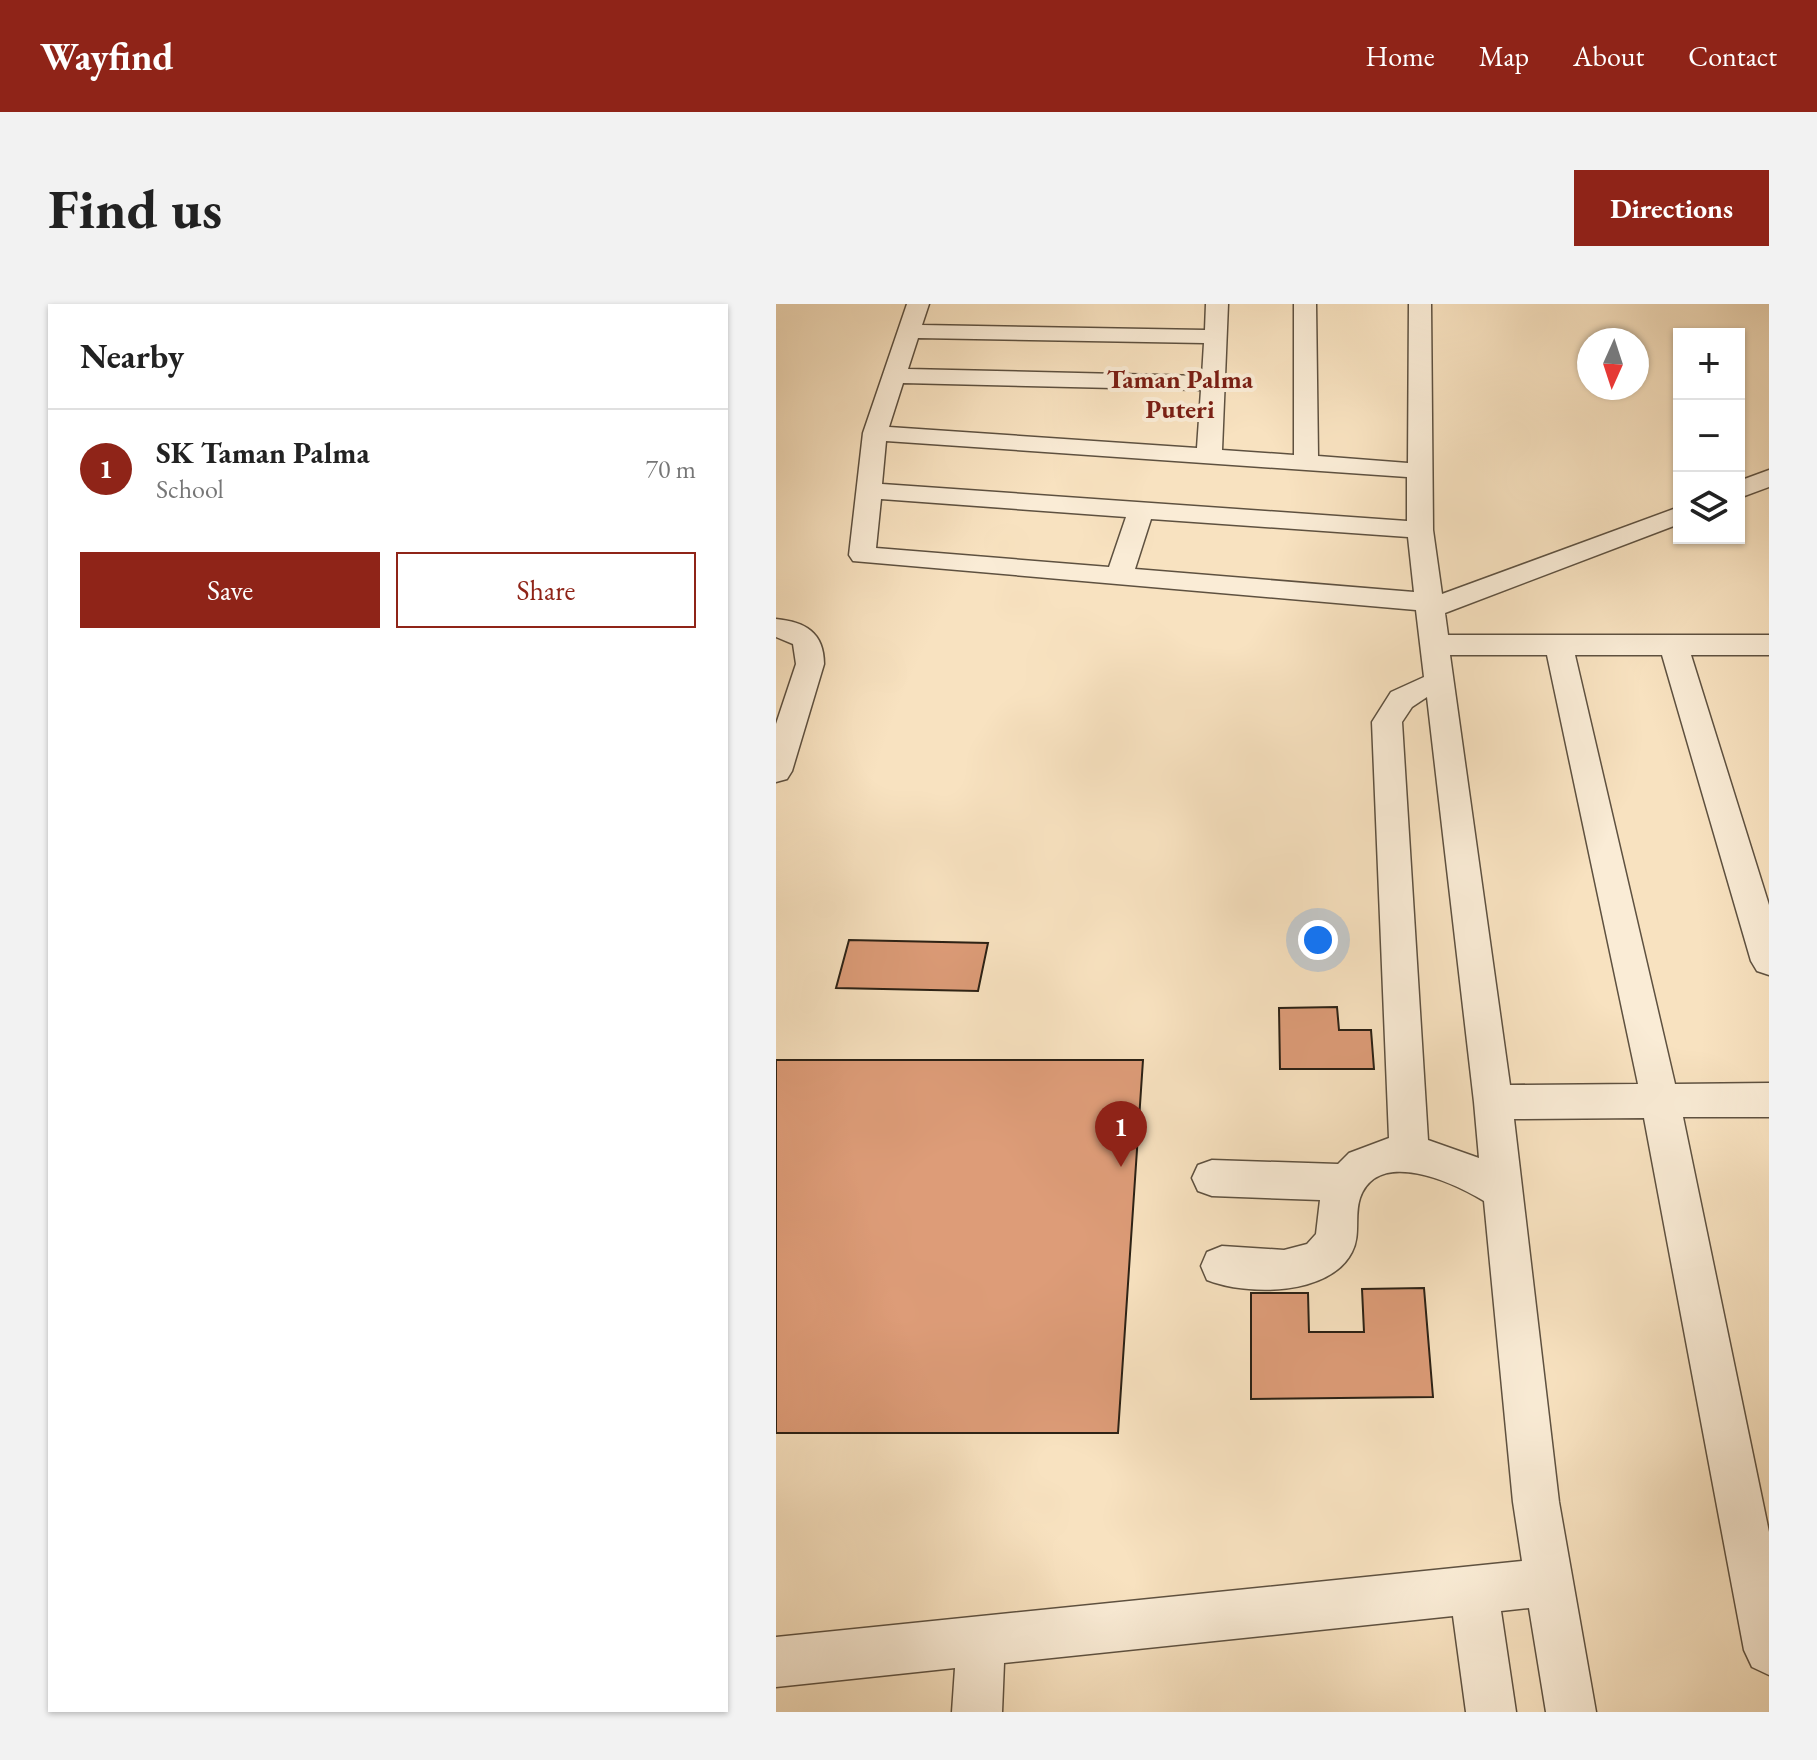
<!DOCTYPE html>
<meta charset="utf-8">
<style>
:root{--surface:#fff;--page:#f2f2f2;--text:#222;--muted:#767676;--line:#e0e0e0;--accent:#8f2418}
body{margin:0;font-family:"EB Garamond",serif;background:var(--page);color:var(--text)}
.controls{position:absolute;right:24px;top:24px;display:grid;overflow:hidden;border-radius:0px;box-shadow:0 2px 6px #0004}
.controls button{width:72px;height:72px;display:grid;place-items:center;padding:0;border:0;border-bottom:2px solid var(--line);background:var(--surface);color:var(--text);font:40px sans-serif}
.compass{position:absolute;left:801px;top:24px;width:72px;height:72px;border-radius:50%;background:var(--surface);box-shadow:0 2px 6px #0004;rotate:183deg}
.you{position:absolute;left:542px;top:636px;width:28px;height:28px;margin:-20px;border:6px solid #fff;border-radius:50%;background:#1a73e8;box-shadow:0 0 0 12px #1a73e833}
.badge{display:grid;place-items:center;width:52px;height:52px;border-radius:50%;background:var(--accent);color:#fff;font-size:26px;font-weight:700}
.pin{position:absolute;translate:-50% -66px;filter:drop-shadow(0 2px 4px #0008)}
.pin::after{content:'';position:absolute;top:42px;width:28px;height:24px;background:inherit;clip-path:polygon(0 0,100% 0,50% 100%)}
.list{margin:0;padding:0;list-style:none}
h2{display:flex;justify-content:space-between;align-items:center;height:104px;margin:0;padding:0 32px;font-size:34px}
h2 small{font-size:26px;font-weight:400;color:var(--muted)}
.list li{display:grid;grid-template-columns:52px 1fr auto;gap:24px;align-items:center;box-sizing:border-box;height:120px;padding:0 32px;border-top:2px solid var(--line)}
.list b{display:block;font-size:30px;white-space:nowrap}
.list p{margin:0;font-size:26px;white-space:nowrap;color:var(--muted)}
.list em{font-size:26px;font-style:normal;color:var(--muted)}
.actions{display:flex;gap:16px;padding:24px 32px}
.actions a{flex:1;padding:18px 0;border:2px solid var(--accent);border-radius:0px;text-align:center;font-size:28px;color:var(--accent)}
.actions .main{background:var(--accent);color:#fff}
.icon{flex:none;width:44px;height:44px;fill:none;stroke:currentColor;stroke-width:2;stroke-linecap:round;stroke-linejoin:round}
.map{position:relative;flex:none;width:993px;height:1408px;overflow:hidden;border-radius:0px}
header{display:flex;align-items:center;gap:48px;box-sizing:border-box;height:112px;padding:0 40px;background:var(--accent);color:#fff}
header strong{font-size:38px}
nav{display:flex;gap:44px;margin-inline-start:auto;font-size:28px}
.intro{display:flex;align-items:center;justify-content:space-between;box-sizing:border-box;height:192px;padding:0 48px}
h1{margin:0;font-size:56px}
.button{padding:20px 36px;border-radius:0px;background:var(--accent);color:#fff;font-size:28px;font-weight:700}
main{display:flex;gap:48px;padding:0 48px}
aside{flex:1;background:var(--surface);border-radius:0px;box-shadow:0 2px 6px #0004}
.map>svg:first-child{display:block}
</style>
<header>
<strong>Wayfind</strong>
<nav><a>Home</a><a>Map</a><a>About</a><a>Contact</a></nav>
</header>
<div class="intro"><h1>Find us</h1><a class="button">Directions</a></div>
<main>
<aside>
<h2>Nearby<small></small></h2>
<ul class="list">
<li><span class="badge">1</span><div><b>SK Taman Palma</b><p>School</p></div><em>70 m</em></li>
</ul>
<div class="actions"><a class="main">Save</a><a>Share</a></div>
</aside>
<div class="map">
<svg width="993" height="1408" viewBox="0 0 993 1408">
<rect width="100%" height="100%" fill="#f8e2c0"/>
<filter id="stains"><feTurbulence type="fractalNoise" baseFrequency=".0025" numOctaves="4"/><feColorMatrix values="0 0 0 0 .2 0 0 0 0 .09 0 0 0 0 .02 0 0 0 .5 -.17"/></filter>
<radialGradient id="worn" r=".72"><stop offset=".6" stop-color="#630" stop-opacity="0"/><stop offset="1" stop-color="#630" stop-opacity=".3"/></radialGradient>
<!-- building -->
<g fill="#dd9c78" stroke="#2b2115" stroke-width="2">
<path d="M73,636L212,639L202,687L60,684Z"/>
<path d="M561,703L563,726H595L598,765H504L503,704Z"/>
<path d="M0,756H367L342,1129H0Z"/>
<path d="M648,984L657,1093L475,1095V989H532L533,1028H588L586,985Z"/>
</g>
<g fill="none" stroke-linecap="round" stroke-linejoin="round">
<defs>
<g id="minor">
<path d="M131,0H153L146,21L429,26L430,0H452L446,146L518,151V0H540L542,152L632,159L633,0H655L657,226L666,290L903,203V220L669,309L672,331H993V351H915L993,601V671L981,667L975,657L886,351H799L899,780L993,779V813H907L993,1228V1371L976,1363L968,1346L868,814L738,815L783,1198L820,1408H770L753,1304L725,1307L740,1408H690L677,1312L228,1359L226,1408H176L179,1364L0,1383V1333L746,1257L737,1198L708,897C678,879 602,843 584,894C578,912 585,931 576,948C554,992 471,992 431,976L425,962L431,948L446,942L508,946L531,940L540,930L544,896L436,892L422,887L416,874L422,861L436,856L562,860L573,849L613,834L596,418L615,388L648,373L640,306L77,257L73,251L87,129ZM142,34L428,39L426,72L132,65ZM127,79L425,86L421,144L113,123ZM110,137L631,173V217L106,180ZM105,195L350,213L333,263L100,244ZM375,215L632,233L638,288L359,265ZM674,351H771L862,780L734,781ZM651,393L698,798L703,854L652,836L626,418L636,403Z"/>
<path d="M993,166V183L963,194V177Z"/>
<path d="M0,315C29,318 48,328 48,360L16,467L11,475L0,478V420L20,360L17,340L0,333Z"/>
</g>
</defs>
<!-- minor casing -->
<use href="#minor" stroke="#5e5140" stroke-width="3"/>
<!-- minor -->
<use href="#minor" fill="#faecd6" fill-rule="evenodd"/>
</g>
<g text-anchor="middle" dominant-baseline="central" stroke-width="8" stroke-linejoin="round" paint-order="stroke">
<!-- far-neighbourhood labels -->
<g font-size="26" font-weight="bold" fill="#7a1f14" stroke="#faecd6">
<text x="404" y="75">Taman Palma<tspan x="404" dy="30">Puteri</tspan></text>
</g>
</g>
<rect width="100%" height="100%" filter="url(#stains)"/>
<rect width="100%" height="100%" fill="url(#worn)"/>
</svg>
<div class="controls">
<button>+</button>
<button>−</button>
<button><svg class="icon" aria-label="layers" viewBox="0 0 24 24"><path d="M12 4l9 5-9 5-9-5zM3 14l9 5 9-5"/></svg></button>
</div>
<svg class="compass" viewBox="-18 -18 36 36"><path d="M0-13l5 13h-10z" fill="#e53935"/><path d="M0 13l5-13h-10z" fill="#767676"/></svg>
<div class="you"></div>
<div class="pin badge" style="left:345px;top:863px">1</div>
</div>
</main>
